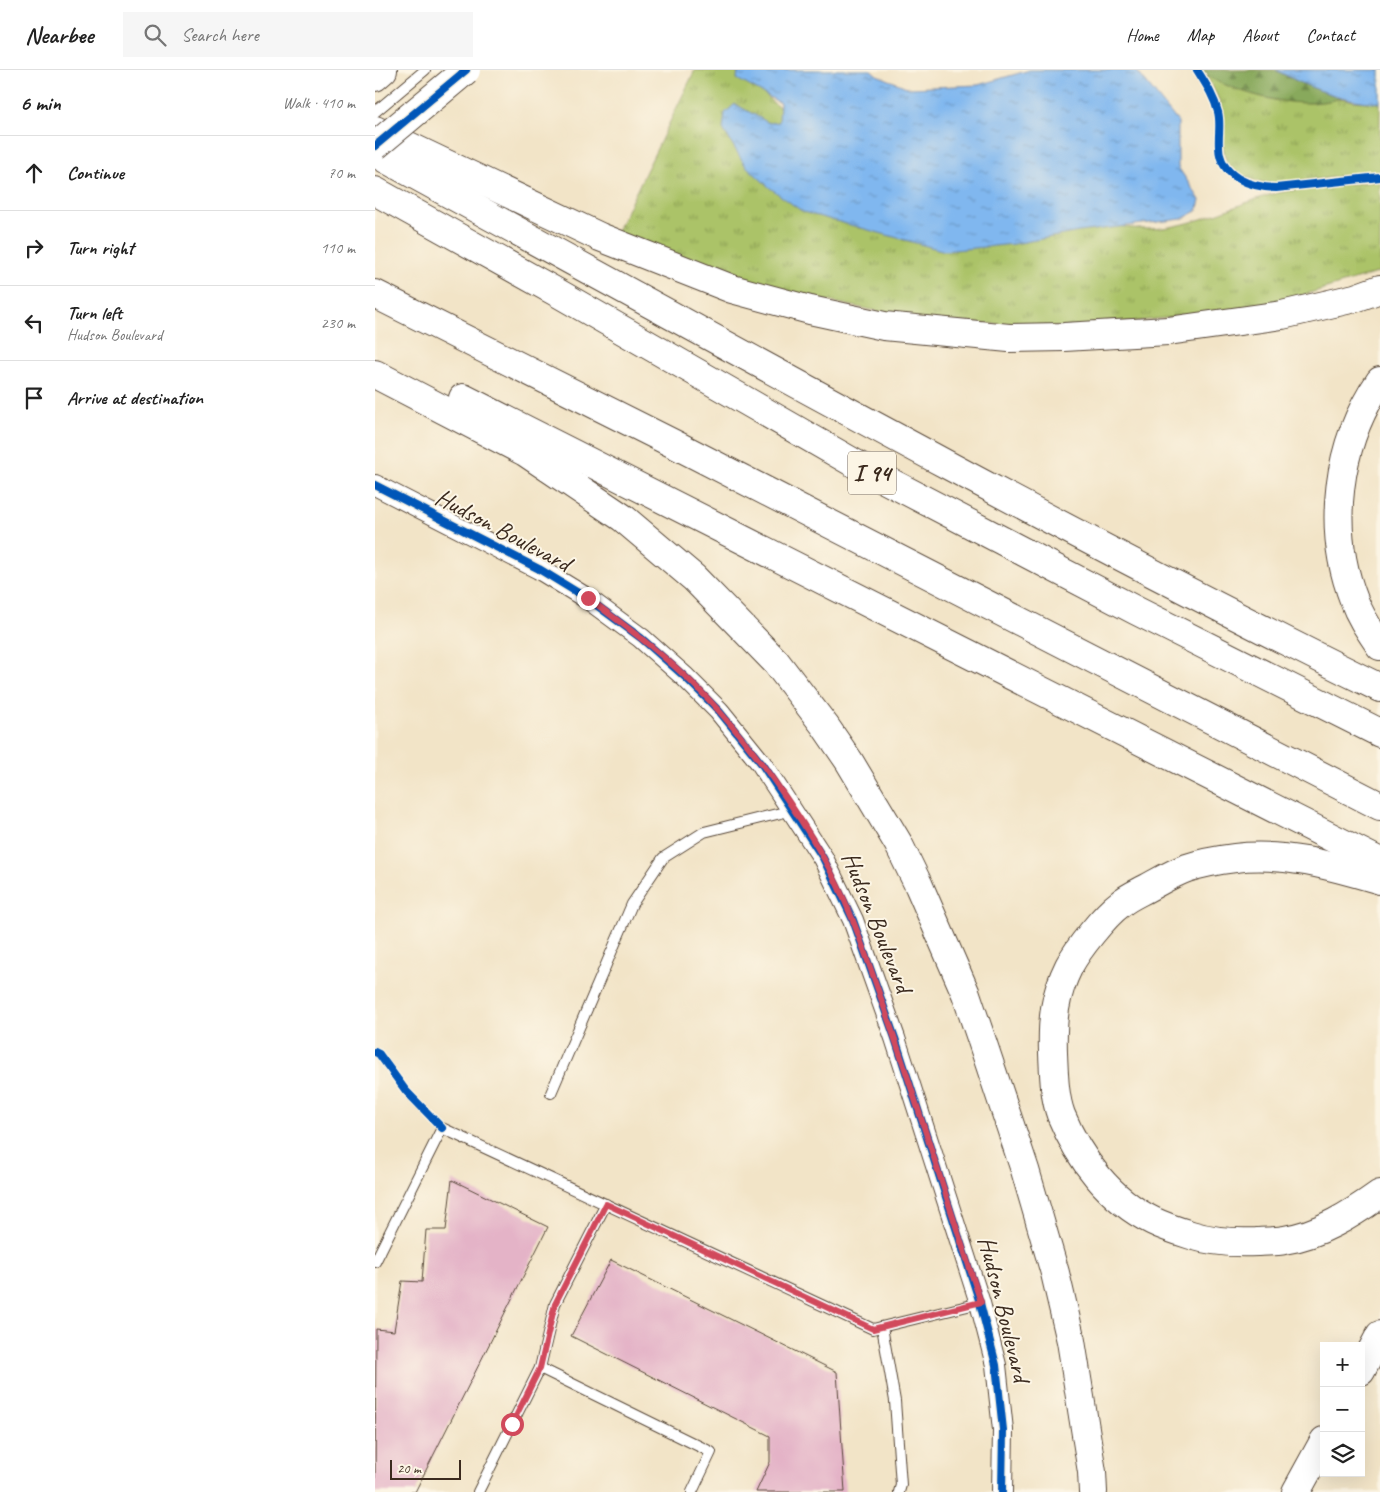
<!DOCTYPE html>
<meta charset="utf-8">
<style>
:root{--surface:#fff;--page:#f6f6f6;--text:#222;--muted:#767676;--line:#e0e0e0}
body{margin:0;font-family:Caveat,sans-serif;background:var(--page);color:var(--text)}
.controls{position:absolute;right:15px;bottom:15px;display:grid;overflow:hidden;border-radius:0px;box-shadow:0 5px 20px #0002}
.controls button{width:45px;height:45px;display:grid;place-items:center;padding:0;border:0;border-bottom:1px solid var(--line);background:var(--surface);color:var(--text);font:25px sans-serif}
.scale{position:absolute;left:15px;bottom:12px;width:71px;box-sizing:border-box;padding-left:5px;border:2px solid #3b2a1e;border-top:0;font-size:14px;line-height:18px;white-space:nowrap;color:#3b2a1e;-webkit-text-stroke:4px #fcf5e5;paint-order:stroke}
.stop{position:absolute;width:15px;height:15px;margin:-11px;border:4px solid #d1495b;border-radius:50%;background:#fff}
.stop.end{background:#d1495b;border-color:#fff;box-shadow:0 1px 5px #0008}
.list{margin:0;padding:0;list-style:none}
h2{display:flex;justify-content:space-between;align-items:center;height:65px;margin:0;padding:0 20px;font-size:21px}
h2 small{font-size:16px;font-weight:400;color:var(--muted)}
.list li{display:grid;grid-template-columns:32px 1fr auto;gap:15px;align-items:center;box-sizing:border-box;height:75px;padding:0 20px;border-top:1px solid var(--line)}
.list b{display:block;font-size:19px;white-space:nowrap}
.list p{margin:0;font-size:16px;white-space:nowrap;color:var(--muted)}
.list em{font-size:16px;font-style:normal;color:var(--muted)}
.icon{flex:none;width:28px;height:28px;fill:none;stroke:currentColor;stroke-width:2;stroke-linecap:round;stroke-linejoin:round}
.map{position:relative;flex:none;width:1005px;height:1422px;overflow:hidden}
header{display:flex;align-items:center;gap:30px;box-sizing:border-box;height:70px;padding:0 25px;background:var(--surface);border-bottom:1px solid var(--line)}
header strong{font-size:24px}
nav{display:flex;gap:28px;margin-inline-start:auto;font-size:18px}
.search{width:350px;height:45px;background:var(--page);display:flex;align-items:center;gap:12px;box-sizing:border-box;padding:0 18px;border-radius:0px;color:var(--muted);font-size:19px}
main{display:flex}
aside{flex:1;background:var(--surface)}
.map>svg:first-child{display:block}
</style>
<header>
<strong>Nearbee</strong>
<div class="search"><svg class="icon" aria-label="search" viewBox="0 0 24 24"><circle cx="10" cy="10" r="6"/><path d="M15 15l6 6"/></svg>Search here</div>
<nav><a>Home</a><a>Map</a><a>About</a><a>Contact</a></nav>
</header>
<main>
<aside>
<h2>6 min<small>Walk · 410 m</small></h2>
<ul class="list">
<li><svg class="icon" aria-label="ahead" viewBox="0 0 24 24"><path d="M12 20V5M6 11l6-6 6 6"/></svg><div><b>Continue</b></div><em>70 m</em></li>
<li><svg class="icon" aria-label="right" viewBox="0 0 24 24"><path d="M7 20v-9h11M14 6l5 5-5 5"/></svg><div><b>Turn right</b></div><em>110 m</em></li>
<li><svg class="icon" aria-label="left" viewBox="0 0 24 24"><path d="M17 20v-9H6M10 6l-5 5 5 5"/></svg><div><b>Turn left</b><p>Hudson Boulevard</p></div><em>230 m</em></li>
<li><svg class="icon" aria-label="arrive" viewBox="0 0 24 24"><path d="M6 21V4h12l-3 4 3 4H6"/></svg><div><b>Arrive at destination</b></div></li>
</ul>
</aside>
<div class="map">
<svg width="1005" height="1422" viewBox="0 0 1005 1422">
<defs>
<pattern id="grass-tufts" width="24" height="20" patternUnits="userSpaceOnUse" patternTransform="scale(1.25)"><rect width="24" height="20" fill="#abc368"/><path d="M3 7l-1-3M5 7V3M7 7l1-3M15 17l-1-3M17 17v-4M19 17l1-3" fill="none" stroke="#8c9f55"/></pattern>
<pattern id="forest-firs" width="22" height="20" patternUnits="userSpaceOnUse" patternTransform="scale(1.25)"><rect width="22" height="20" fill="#88a95c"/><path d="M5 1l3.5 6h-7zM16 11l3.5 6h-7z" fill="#708a4b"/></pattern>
<pattern id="water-ripples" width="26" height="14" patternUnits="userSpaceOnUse" patternTransform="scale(1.25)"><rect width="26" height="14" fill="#80b7ef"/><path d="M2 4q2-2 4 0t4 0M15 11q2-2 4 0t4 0" fill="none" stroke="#6a95c1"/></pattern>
</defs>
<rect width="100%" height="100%" fill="#fcf5e5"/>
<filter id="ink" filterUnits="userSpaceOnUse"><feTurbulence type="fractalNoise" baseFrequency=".02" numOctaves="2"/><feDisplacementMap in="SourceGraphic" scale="10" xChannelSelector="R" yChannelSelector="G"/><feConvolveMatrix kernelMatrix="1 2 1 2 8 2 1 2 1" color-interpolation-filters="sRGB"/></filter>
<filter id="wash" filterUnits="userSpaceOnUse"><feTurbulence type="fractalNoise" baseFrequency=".0096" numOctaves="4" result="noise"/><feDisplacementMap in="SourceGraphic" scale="20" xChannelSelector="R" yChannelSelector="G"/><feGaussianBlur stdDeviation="1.12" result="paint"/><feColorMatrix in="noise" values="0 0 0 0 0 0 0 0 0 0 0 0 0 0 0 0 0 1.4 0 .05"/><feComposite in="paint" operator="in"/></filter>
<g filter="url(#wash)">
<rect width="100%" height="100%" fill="#f2e4c7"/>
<!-- grass -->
<g fill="url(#grass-tufts)" stroke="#737643">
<path d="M320,0H385C390,30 391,28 416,45L702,147C725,152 750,159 774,159C819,158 859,134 902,123C935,116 971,115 1005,111V202L918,228L867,239L705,258L552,251L398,220L241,163Z"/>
<path d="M831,6L866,21L899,30L939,32L966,28L979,31L1005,33V102L901,114C878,112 850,105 848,77C847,65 850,54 847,42C845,29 838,17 831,6Z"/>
</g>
<!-- forest -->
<path fill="url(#forest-firs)" stroke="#626a3d" d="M827,0H900L928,14L966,28C931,39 890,30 856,17C845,13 834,9 827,0Z"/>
<!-- water -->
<g fill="url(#water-ripples)" stroke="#5e7086">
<path d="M363,0H496L502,5L534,18L603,15L655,0H761L803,52V97L825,130L822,141L807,149L704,162L639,174L570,181L428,142L395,118L370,95L348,59L350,43L360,34L394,53L404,52L405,33L362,9Z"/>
<path d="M901,0H1005V33C967,31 933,18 901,0Z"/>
</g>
<g id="blocks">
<!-- building -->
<g fill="#e4b3c7">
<path d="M77,1110L173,1157L40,1422H0L1,1259L19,1261L27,1211L47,1212L51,1160H71Z"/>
<path d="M236,1190L462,1302L470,1422H381L395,1392V1366L196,1266Z"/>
</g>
</g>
</g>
<g filter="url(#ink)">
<use href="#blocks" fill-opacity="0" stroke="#564637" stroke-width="1"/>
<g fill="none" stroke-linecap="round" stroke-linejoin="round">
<defs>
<g id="lane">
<path d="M0,42L50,0"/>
<path d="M176,1023L257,834L288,788L329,762L418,740"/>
<path d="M0,1192L67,1058L498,1259L605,1233"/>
<path d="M507,1257L520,1331L526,1415L524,1422"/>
<path d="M165,1298L180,1234L231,1134"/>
<path d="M103,1422L165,1298L336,1382L317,1422"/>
</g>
<path id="street" d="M0,415L164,499L213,529L266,568L310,607L344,641L386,693L448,788L478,850L520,968L605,1233L621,1295L628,1360L627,1422"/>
<path id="secondary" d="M0,7L8,0"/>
<g id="highway">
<path d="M0,60L225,167L357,219L435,240L509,256L634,268L689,267L793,261L907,245L980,228L1005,219"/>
<path d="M0,83C333,265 664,450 1005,618"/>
<path d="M0,121L183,223L486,397L762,541L1005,663"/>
<path d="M0,224L305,377L1005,736"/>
<path d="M0,304L150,382L248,448L319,508L401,592L450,656L474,691L523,773L544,816L591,924L607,971L650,1100L680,1203L696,1271L717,1402L718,1422"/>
<path d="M1005,311C962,373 951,459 979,530C985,547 995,561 1005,576"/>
<path d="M88,328L1005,792"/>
<path d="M1005,810C957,796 910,782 860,788C844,790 827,793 812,798C798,803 785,811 772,818C763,823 753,827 745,834C729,846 703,879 694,896C679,926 677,951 678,983C679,1003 679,1026 686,1045C704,1089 735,1130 778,1151C790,1157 803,1161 816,1165C838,1172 860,1173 882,1172C891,1171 900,1172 909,1170C944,1165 977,1144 1005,1124"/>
<path d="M986,1301L1005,1265"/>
<path d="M921,1422L949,1371"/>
</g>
</defs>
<!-- lane casing -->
<use href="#lane" stroke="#564637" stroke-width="12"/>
<!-- street casing -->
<use href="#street" stroke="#564637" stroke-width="22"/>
<!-- secondary casing -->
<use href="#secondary" stroke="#564637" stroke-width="30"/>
<!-- highway casing -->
<use href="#highway" stroke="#564637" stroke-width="30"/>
<!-- lane -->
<use href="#lane" stroke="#fff" stroke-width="10"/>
<!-- street -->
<use href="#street" stroke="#fff" stroke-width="20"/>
<!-- secondary -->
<use href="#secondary" stroke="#fff" stroke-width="28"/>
<!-- highway -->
<use href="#highway" stroke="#fff" stroke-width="28"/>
<defs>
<path id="secondary-bridge" d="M0,76L91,0"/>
</defs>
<!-- secondary-bridge casing -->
<use href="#secondary-bridge" stroke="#564637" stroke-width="30" stroke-linecap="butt"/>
<!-- secondary-bridge -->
<use href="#secondary-bridge" stroke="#fff" stroke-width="28"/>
<defs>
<g id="cycleway">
<path d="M822,0C830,13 839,26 843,42C846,53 843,65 844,77C845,107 875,117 901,118L1005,107"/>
<path d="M0,76L91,0"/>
<path d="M0,415L164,499L213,529L266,568L310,607L344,641L386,693L448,788L478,850L520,968L605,1233L621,1295L628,1360L627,1422"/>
<path d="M0,982L4,984L31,1021L67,1058"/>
</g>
</defs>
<!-- cycleway casing -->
<use href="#cycleway" stroke="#fcf5e5" stroke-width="11"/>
<!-- cycleway -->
<use href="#cycleway" stroke="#0057b8" stroke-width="8"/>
</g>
</g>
<g fill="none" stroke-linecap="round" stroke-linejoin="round" filter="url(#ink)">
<!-- route -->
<path stroke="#d1495b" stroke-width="6" d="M137,1354L165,1298L180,1234L231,1134L498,1259L606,1232C573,1134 543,1035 509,937C491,886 475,834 448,787C421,739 382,684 345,642C307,598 260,563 213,528"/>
</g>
<g text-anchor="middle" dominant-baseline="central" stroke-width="4" stroke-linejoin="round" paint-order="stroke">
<!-- shield labels -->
<rect fill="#fcf5e5" stroke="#75675a" stroke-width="1" x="473" y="381.5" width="48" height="43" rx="4"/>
<g font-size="24" font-weight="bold" fill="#3b2a1e">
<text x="497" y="403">I 94</text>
</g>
<!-- street labels -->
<g font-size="25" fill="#3b2a1e" stroke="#fcf5e5">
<text transform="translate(128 460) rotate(28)">Hudson Boulevard</text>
<text transform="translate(502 852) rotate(68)">Hudson Boulevard</text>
<text transform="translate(629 1239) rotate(76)">Hudson Boulevard</text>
</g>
</g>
</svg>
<div class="controls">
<button>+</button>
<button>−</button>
<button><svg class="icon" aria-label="layers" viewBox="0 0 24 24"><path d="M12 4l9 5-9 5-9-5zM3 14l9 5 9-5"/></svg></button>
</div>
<div class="scale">20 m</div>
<div class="stop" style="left:137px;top:1354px"></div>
<div class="stop end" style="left:213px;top:528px"></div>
</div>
</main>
